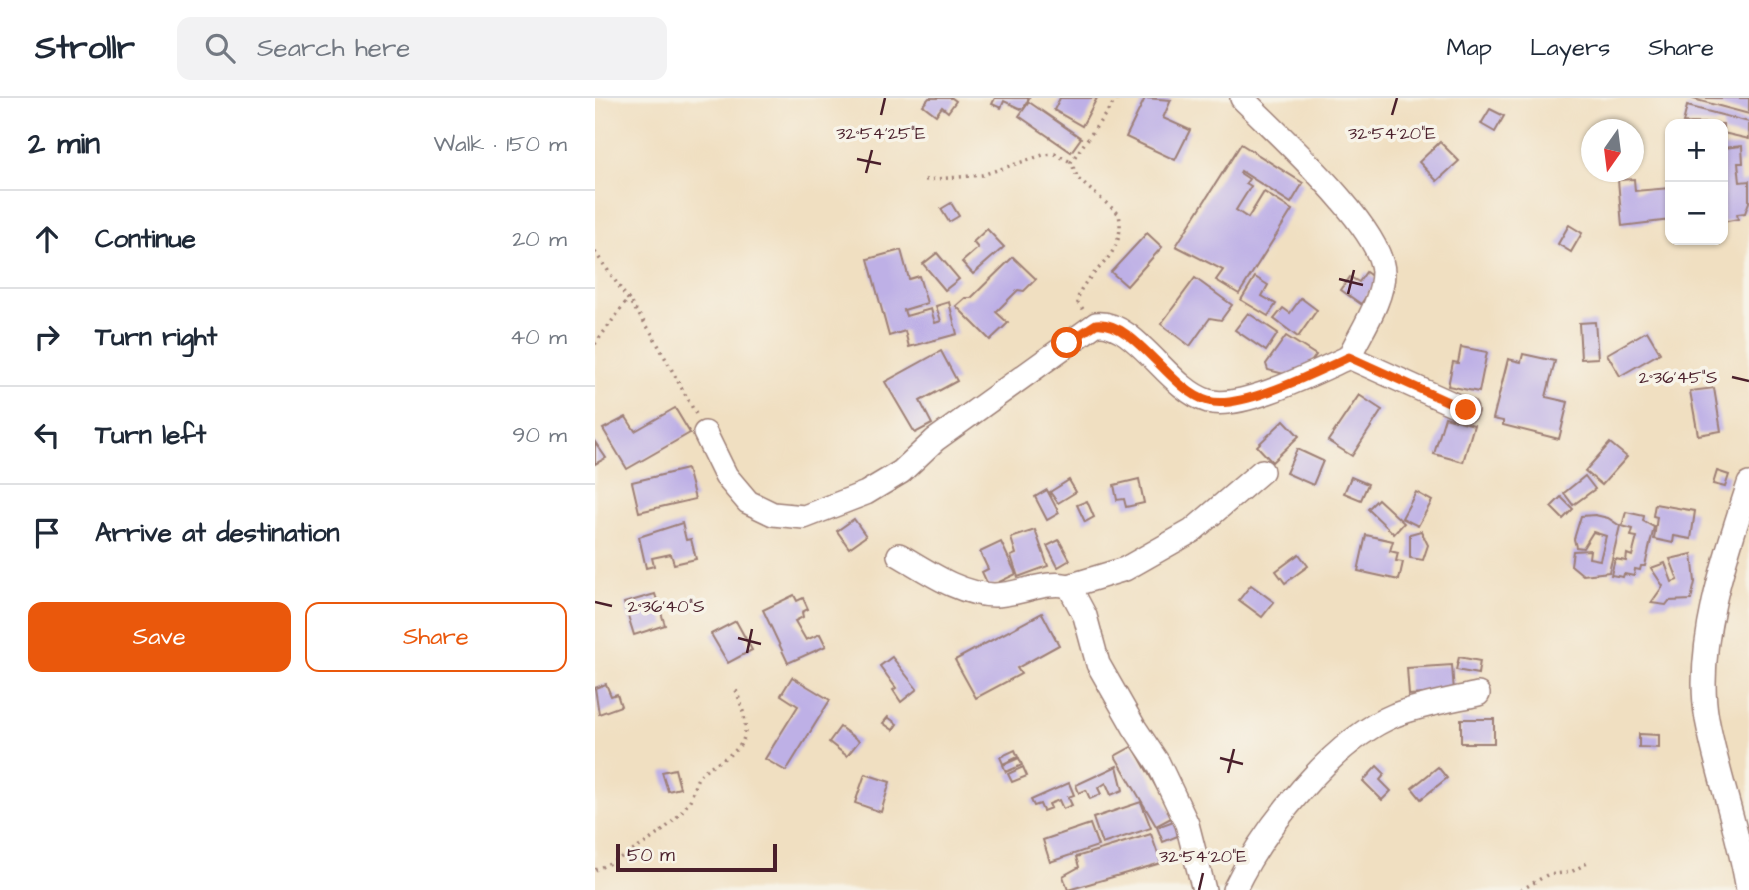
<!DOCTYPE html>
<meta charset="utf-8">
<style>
:root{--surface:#fff;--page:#f2f2f3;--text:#1f2937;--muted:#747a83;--line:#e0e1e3;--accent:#ea580c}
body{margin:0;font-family:"Architects Daughter",sans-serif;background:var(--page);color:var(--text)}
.controls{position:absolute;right:21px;top:21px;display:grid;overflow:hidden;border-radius:14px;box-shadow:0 2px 5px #0004}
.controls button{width:63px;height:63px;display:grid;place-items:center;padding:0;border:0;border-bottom:2px solid var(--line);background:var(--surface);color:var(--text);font:35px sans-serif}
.compass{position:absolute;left:986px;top:21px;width:63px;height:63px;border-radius:50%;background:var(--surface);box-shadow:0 2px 5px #0004;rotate:194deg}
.scale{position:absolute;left:21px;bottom:18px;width:161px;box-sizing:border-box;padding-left:7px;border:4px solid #4a1f2b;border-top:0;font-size:19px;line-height:24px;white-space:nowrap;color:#4a1f2b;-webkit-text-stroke:5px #f7f3e8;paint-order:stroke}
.stop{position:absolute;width:21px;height:21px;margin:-16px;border:5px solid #ea580c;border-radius:50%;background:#fff}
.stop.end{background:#ea580c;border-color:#fff;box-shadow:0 2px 7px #0008}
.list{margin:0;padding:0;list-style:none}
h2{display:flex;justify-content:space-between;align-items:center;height:91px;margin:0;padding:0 28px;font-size:30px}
h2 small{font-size:23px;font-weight:400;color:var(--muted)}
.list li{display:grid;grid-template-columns:46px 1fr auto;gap:21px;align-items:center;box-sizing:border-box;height:98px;padding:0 28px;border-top:2px solid var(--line)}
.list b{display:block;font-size:26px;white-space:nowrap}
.list em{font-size:23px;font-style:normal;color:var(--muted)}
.actions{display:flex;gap:14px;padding:21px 28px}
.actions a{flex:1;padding:16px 0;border:2px solid var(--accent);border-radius:14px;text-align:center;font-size:24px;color:var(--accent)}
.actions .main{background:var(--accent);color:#fff}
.icon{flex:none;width:38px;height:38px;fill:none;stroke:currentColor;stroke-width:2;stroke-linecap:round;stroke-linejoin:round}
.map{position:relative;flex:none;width:1154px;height:792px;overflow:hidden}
header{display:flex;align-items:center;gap:42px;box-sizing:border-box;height:98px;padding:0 35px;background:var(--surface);border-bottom:2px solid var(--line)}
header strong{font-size:33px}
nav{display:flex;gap:38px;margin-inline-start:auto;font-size:24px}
.search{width:490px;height:63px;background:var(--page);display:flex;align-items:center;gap:18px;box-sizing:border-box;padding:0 24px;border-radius:14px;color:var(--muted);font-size:26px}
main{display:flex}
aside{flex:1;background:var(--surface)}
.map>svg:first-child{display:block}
</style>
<header>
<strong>Strollr</strong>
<div class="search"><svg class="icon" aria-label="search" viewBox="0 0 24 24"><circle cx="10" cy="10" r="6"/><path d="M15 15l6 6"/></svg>Search here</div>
<nav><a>Map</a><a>Layers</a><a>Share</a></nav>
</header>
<main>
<aside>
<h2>2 min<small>Walk · 150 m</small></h2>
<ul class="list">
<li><svg class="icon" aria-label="ahead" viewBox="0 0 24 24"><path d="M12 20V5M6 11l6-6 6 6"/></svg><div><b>Continue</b></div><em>20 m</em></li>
<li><svg class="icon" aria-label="right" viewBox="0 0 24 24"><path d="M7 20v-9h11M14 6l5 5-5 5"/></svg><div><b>Turn right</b></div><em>40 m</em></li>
<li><svg class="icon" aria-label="left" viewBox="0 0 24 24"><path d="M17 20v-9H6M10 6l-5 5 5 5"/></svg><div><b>Turn left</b></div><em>90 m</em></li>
<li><svg class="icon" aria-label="arrive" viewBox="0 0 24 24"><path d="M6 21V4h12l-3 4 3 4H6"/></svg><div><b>Arrive at destination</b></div></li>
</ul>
<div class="actions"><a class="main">Save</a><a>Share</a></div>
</aside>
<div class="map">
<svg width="1154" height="792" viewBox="0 0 1154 792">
<rect width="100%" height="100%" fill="#f7f3e8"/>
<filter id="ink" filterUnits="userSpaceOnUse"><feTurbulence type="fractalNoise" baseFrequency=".0143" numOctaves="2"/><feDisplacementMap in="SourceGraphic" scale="14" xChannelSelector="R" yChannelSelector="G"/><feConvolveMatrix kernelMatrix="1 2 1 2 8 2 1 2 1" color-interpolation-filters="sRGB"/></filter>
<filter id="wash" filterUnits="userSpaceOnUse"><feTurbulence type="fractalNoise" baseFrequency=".00686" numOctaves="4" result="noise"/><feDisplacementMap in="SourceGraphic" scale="28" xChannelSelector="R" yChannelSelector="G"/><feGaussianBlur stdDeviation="1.57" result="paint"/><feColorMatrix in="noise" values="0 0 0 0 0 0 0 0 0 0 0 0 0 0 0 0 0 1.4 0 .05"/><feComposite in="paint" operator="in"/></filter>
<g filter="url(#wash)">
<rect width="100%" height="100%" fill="#f0dfc1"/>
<g id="blocks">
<!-- building -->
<g fill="#beb0e6">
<path d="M334,0H357L361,3L353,14L347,9L341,17L328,7Z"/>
<path d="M400,0H434L428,12L409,3L406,10L397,6Z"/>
<path d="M465,0H502L487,28L459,12Z"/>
<path d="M550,0L576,2L568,20L595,32L580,62L531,39Z"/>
<path d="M1098,0H1154V16L1098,1Z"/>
<path d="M434,4L486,40L476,54L424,18Z"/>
<path d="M1092,8L1154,24V41L1128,35V26L1088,25Z"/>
<path d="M895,11L909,18L900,34L886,26Z"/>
<path d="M845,44L864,63L842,83L824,64Z"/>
<path d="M646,46L708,85L696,105L646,73L645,75L654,81L651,85L656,88L641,112L653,120L669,94L697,112L644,196L621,182L628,172L581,148Z"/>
<path d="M1147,48L1148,65H1143L1145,84L1154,83V104L1150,115L1142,116L1143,121L1128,124V50Z"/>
<path d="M1039,81L1040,93L1075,90V122L1027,128L1023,82Z"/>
<path d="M356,105L364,118L354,124L346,111Z"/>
<path d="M974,127L987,135L976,154L963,146Z"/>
<path d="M392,131L409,149L378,176L367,164L383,150L378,144Z"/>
<path d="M552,135L567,149L532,188L516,174Z"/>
<path d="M306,152L314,181L324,178L332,205L309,212L311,218L336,211L340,225L346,223L341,208L354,204L362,236L314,249L310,233L294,238L273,161Z"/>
<path d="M342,155L364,181L350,192L328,166Z"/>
<path d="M418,159L441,181L429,193L423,192L401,214L413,225L395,242L361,208L370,200H376Z"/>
<path d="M771,174L782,182L766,206L746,192L755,179L764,184Z"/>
<path d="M660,179L673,187L667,198L681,206L673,218L646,202Z"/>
<path d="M600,180L637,207L626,222L615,220L595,248L566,226Z"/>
<path d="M706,200L722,212L703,239L679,221L688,210L695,215Z"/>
<path d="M653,215L683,235L671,253L640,232Z"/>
<path d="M1000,224L1003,260L986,261L984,225Z"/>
<path d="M1052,233L1065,255L1025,278L1012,256Z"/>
<path d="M691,238L721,257L711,271L697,278L673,272L671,266Z"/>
<path d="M866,249L892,254L884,294L853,288L858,264L863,265Z"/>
<path d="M346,253L362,283L325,303L337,326L320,335L290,284Z"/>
<path d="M928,256L960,263L951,299L973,304L964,341L908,327V323L898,321L913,261L926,264Z"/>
<path d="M1119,290L1126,333L1103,337L1095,293Z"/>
<path d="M764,297L787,312L757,358L733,343Z"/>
<path d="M80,310L95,335L32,371L8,331L31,319L40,333Z"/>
<path d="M850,319L879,327L868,364L839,356Z"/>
<path d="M689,322L704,338L677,364L662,348Z"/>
<path d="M0,344L11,360L0,366Z"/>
<path d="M1015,345L1032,359L1007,387L990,373Z"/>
<path d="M702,351L728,363L718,387L691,375Z"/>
<path d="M92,371L100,401L44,414L37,384Z"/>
<path d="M1122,373L1134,377L1130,389L1118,386Z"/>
<path d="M990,378L1000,391L978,407L969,395Z"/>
<path d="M756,379L773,386L766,402L749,395Z"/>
<path d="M544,381L549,405L531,409L529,401L522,402L519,387Z"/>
<path d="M474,382L481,394L463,405L455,394Z"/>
<path d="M452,392L464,415L452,422L440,399Z"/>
<path d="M821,394L837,403L823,428L807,420Z"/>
<path d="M966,399L978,411L968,421L956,409Z"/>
<path d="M783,401L809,425L799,436L773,411Z"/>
<path d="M492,403L499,419L490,424L482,407Z"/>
<path d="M1060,406L1100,413L1096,441L1079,438L1078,445L1059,441L1062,419L1058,418Z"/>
<path d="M1031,414L1049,418L1048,423L1059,429L1050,468H1046L1045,472L1040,471L1039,478L1029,476L1028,479L1016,477L1020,461L1031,463L1032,456L1037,458L1042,439L1036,438L1038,431L1027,428Z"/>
<path d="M1000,417L1013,420L1025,428L1014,474L988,477L976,467L978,453L995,452L994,460L1005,462L1011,438L998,434L988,450L981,449L979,441L986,418Z"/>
<path d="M259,421L271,438L254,450L242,433Z"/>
<path d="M87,425L91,442L96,441L101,461L79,466L76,456L57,460L59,468L51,470L44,439Z"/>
<path d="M440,432L453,468L423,479L416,458L421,456L416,440Z"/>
<path d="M826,433L833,447L828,462L815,460V436Z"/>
<path d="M771,437L798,443L795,453L803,455L801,463L808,464L804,482L763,473Z"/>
<path d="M464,442L475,462L463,469L452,448Z"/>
<path d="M406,444L421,476L394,489L387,474L393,471L385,454Z"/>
<path d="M704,456L713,468L690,485L681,473Z"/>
<path d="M1097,456L1100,484L1096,502L1074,503L1071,507L1056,505L1068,488L1056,470L1070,465L1077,484L1083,482L1075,461Z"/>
<path d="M656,487L679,504L667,519L644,502Z"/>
<path d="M60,496L70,527L39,537L29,505Z"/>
<path d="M199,497L202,503L208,500L213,511L207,514L208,519L200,523L211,542L225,536L231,548L193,565L168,512Z"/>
<path d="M447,515L464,547L422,570L426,576L381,600L360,562Z"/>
<path d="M141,523L157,552L133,565L116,536Z"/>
<path d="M297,559L322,591L306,604L298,592L301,590L285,568Z"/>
<path d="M864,559L885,563L883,576L861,572Z"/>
<path d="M857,567L859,594L814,597L812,570Z"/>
<path d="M197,579L235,602L191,673L170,661L203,608L186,597Z"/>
<path d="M11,586L16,598L22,596L26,608L4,616L0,590Z"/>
<path d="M293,619L302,626L298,632L288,625Z"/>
<rect x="866" y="621" width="33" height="24"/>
<path d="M245,629L264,643L252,658L234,644Z"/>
<path d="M1044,636L1064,637V650L1044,649Z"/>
<path d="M538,648L578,719L561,728L520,658Z"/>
<path d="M420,652L423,659L408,666L405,659Z"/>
<path d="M424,660L427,667L411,674L408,667Z"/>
<path d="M522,668L528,692L516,697L511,685L503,690L506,696L495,701L491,692L484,695L481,687Z"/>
<path d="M782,668L790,676L785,682L796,693L787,702L768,683Z"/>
<path d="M428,669L432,678L417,684L413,676Z"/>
<path d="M843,669L852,680L826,701L817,690Z"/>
<path d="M80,671L85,690L73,693L67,674Z"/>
<path d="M270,676L295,684L286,714L260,705Z"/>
<path d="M474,685L479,697L473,699L477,707L468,711L464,702L454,706L456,710L448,713L445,706L439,708L436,702Z"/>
<path d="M546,704L556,730L507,746L498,720Z"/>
<path d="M584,721L590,735L568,744L562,729Z"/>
<path d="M495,726L503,748L455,764L448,742Z"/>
<path d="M556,736L566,765L473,792L468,778L484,769L481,759Z"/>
</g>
</g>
</g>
<g filter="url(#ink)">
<use href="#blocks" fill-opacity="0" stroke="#9d7f76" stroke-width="2"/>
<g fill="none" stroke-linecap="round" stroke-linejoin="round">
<defs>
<g id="minor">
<path d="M754,259L871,312"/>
<path d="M110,335L131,378L153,404L178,416L209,419L271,395L306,374L340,342L501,226C540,222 574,292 613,303C645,313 723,273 754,259C766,233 788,203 788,174C787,129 680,34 647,0"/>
<path d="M304,457C332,473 365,497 399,497C424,497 450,482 474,488L490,518L503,566L539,629L563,665L592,726L609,792"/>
<path d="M474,488L530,471L597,433L667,373"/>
<path d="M639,792C668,731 737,643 800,617C826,607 856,602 883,596"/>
<path d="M1153,792C1144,734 1123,679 1112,621C1099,549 1131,455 1154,386"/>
</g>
</defs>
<!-- minor casing -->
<use href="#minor" stroke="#9d7f76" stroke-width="26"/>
<!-- path -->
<g stroke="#9d7f76" stroke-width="3.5" stroke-dasharray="2 5" stroke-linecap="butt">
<path d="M330,82L387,77L448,57L460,56L476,64"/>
<path d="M0,154L56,234L102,318"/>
<path d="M488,211L483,205C481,176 533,165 524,116L483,81L476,64L522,0"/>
<path d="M0,246L34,200"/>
<path d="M0,772C33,757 70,737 92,707C100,697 97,684 108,674C120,663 144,657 149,639C153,624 146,606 141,592"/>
<path d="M926,792L952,777L976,774L994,764"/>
</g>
<!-- minor -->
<use href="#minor" stroke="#fff" stroke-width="23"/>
</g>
</g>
<g fill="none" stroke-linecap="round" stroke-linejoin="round" filter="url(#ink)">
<!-- route -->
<path stroke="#ea580c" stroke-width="9" d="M472,245L501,226C540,222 574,292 613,303C645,313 723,273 754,259L871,312"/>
</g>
<!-- ticks -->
<path fill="none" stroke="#4a1f2b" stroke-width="2.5" d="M286,17L290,0M797,17L802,0M262,61L286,66M271,75L277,52M744,181L768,187M753,196L759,172M1137,279L1154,283M0,504L17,508M143,540L166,546M152,555L157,531M625,660L648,666M633,675L639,651M604,792L608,775"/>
<g font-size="18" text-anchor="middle" fill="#4a1f2b" stroke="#f7f3e8" stroke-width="7" stroke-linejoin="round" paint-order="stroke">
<text x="286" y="41">32°54'25"E</text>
<text x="797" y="41">32°54'20"E</text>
<text x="1083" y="285">2°36'45"S</text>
<text x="71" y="514">2°36'40"S</text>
<text x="608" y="764">32°54'20"E</text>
</g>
</svg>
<div class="controls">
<button>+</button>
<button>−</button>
</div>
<svg class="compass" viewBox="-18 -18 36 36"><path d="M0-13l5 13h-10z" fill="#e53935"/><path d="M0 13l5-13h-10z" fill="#747a83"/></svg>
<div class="scale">50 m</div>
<div class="stop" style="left:472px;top:245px"></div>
<div class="stop end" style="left:871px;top:312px"></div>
</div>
</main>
